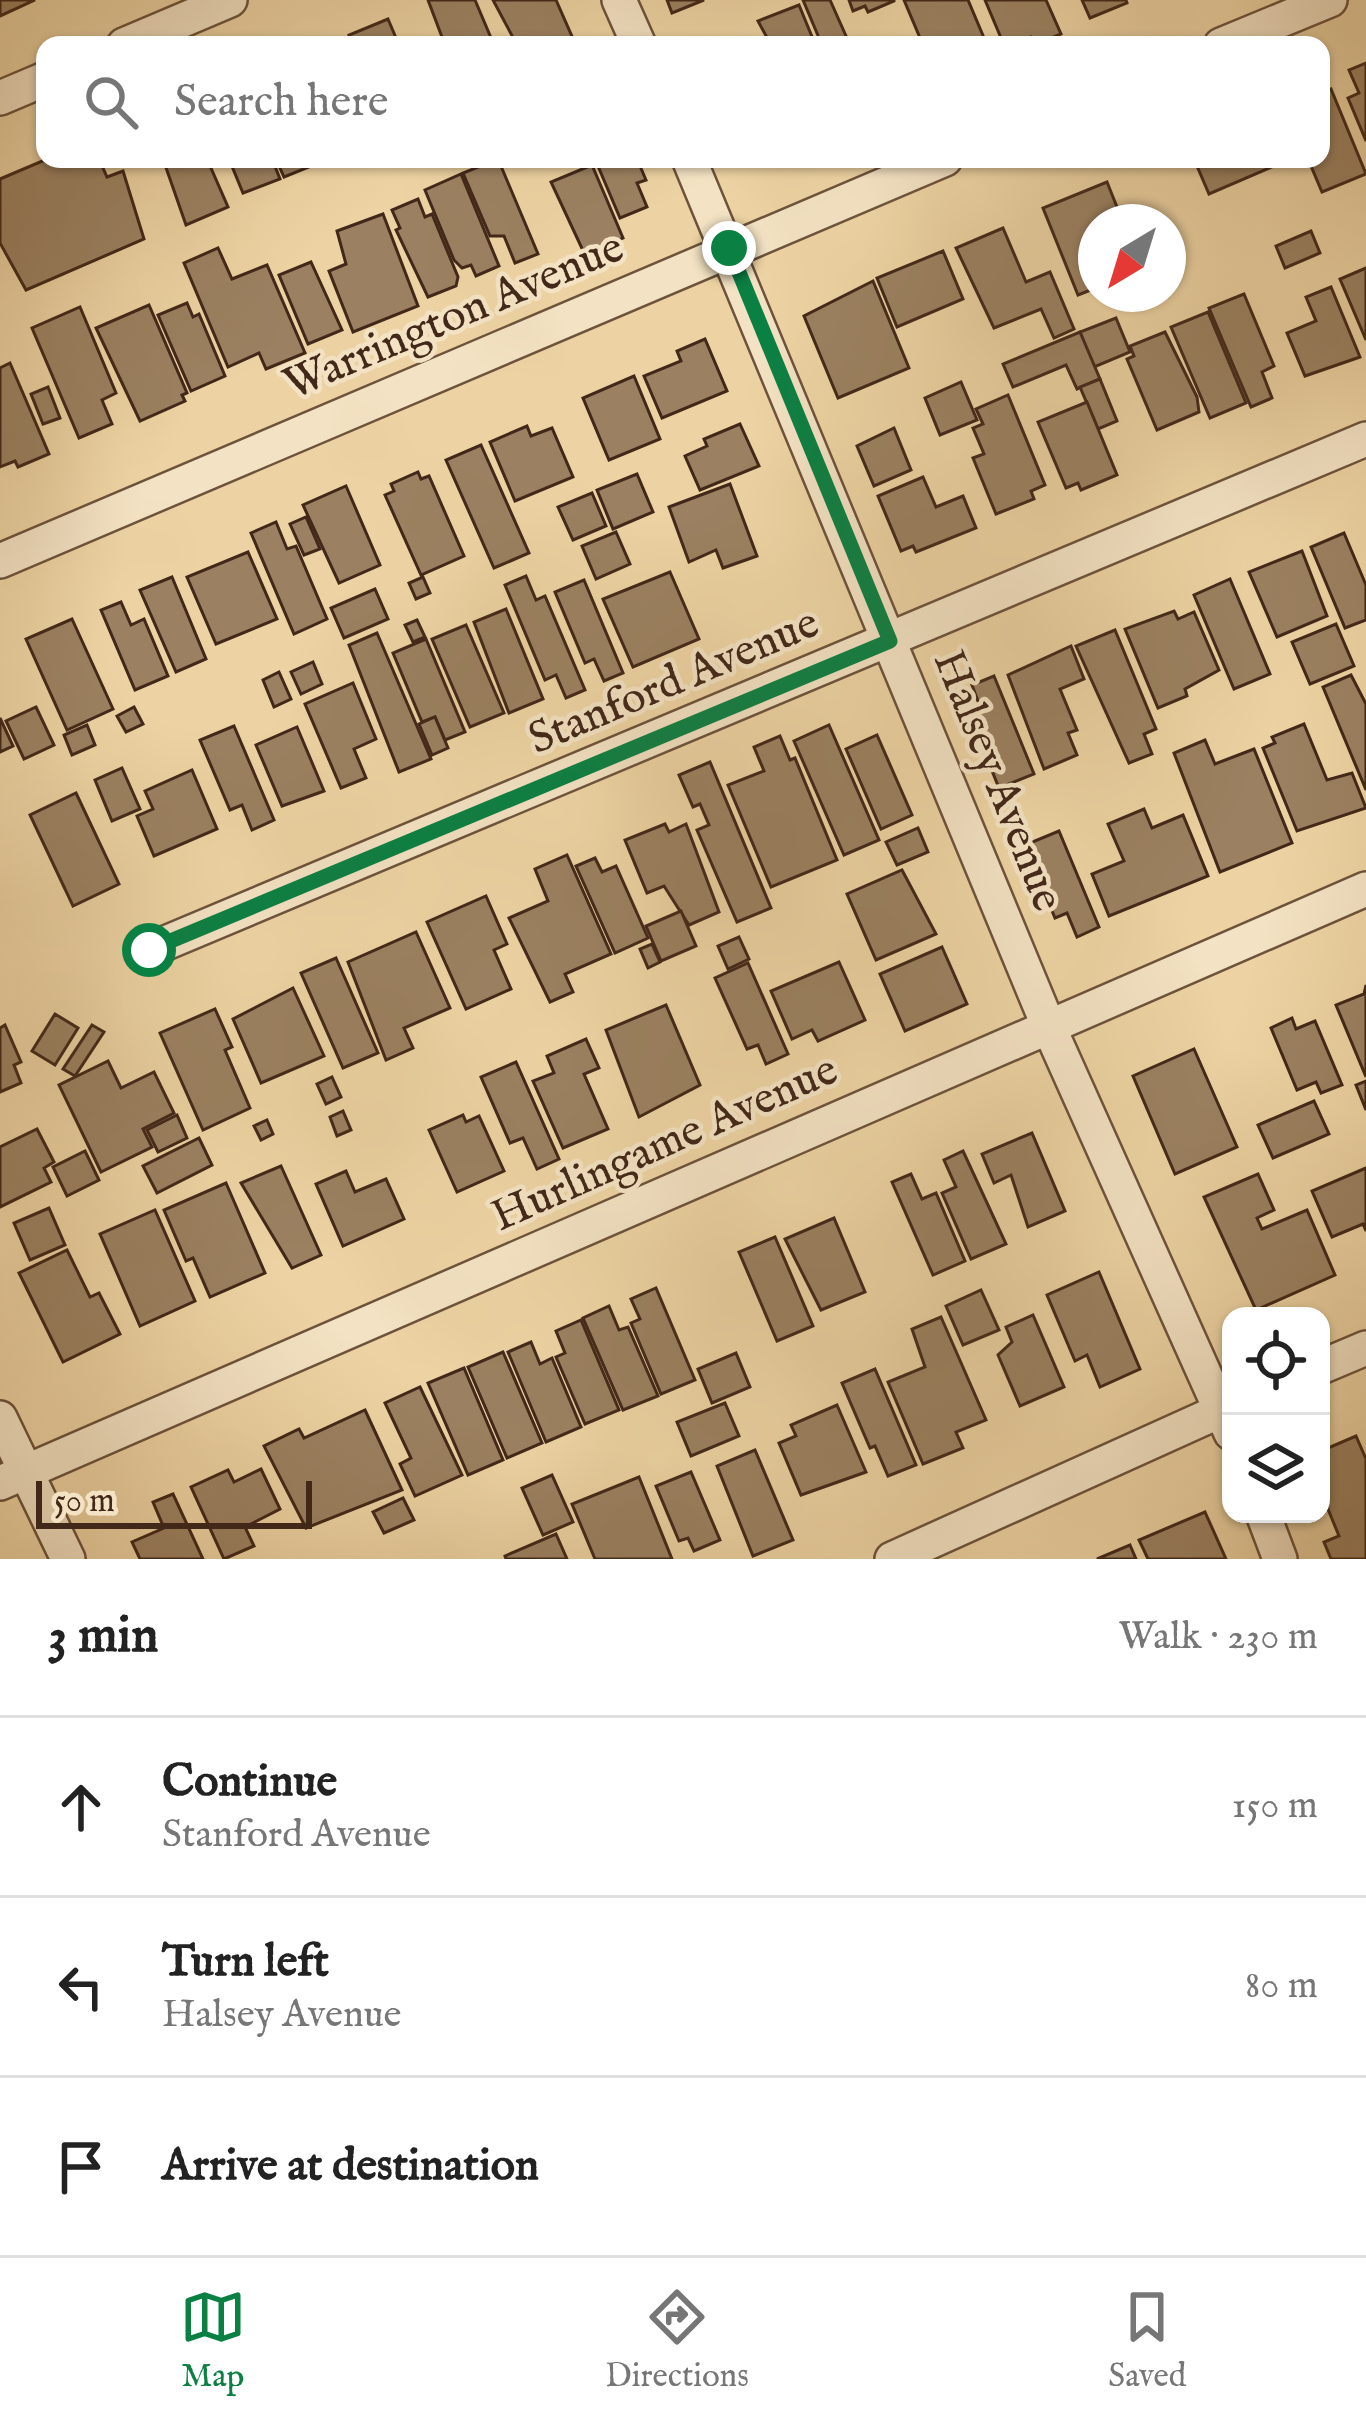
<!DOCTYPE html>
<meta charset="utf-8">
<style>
:root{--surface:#fff;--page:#f6f6f6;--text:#222;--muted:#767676;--line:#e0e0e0;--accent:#0b8043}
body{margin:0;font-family:"IM FELL English",serif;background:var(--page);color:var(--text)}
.controls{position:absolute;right:36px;bottom:36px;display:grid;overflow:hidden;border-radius:24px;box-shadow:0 3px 9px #0004}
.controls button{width:108px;height:108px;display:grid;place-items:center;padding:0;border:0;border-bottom:3px solid var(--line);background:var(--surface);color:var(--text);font:60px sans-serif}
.compass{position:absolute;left:1078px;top:204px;width:108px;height:108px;border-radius:50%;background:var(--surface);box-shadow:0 3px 9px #0004;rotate:218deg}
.scale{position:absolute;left:36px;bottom:30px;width:276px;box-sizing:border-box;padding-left:12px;border:6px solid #422819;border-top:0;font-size:33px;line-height:42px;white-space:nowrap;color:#422819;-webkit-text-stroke:9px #f3e2c3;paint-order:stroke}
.stop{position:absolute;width:36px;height:36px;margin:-27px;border:9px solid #0b8043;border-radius:50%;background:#fff}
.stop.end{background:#0b8043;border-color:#fff;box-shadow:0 3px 12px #0008}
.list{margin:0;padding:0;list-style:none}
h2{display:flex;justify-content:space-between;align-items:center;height:156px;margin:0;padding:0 48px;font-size:51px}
h2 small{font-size:39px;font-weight:400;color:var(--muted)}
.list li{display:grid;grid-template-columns:78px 1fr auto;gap:36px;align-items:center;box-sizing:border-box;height:180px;padding:0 48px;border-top:3px solid var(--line)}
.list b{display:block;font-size:45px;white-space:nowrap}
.list p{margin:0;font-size:39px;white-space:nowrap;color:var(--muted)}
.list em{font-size:39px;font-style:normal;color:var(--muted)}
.icon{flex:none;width:66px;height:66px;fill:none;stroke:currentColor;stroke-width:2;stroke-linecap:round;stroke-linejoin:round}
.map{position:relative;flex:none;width:1366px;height:1559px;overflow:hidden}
.search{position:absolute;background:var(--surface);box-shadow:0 3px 9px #0004;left:36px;right:36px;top:36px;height:132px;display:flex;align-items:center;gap:30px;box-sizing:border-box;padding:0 42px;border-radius:24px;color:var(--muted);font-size:45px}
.sheet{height:696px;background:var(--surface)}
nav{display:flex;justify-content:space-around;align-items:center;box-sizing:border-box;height:168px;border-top:3px solid var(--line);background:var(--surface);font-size:33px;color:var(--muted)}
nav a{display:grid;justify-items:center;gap:6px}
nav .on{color:var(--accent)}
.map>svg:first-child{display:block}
</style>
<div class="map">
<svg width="1366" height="1559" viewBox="0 0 1366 1559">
<rect width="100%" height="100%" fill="#edd3a3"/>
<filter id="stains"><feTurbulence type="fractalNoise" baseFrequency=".00167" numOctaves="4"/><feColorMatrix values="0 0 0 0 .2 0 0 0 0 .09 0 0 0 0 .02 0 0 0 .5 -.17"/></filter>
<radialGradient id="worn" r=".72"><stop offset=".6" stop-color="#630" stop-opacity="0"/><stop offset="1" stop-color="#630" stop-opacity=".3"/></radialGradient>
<!-- building -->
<g fill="#9b8161" stroke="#422819" stroke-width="3">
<path d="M0,0H35L0,16Z"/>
<path d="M428,0H475L494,45H445Z"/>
<path d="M493,0H556L574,41L517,45Z"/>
<path d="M667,0H704L672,13Z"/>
<path d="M803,0H830L850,45H822Z"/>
<path d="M849,0H894V1L868,12L865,6L853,11Z"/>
<path d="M904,0H968L987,45H923Z"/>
<path d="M985,0H1046L1061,34L1035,45L1031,37L1004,45Z"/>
<path d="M1082,0H1126L1127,3L1090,18Z"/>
<path d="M799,5L815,44L771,45L758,21Z"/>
<path d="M388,19L399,45H353L349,35Z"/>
<path d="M1366,63V141L1348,98L1359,93L1349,70Z"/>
<path d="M1331,89L1366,174L1322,192L1308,159H1321V93Z"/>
<path d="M47,159H99L107,177L123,171L144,239L26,290L0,243V179Z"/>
<path d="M163,159H207L228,207L186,225Z"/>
<path d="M229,159H272L280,179L243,193Z"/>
<path d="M276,159H312L314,165L284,177Z"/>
<path d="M498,159L538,254L515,263L504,236H490L463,173Z"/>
<path d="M595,159H637L646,180L637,183L647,207L620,218Z"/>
<path d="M1194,159H1271L1274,166L1209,194Z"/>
<path d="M592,165L623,238L585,255L551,182Z"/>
<path d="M461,174L499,266L476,276L471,265L462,268L454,260L425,190Z"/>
<path d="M1107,182L1123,222H1096V288L1078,295L1043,208Z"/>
<path d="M418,199L425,217L432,214L458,277L456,286L428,297L396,230L400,228L392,210Z"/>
<path d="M383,214L418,306L353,332L329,271L346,264L337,231Z"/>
<path d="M1003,228L1026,282L1050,272L1074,329L1054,338L1041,309L994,328L956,248Z"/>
<path d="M1311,231L1320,253L1285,268L1276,246Z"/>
<path d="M218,248L232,279L267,265L305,353L266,369L259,353L228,367L184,263Z"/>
<path d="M943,251L963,299L897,327L877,278Z"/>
<path d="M311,262L342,330L308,344L279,275Z"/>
<path d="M1366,268V340L1340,279Z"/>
<path d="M873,281L909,368L838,398L804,316Z"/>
<path d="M1331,287L1360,357L1305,376L1287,333L1316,321L1306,297Z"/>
<path d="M1244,294L1274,366L1262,372L1272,398L1251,407L1209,308Z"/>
<path d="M187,303L193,317L199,314L225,376L191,391L158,315Z"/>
<path d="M149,305L187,393L182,395L185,401L140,421L96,328Z"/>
<path d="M80,307L116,393L102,400L112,424L79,438L32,328Z"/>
<path d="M1208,312L1246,403L1210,418L1171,327Z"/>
<path d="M1116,318L1130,352L1094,367L1080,332Z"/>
<path d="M1080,332L1100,379L1077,389L1066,365L1013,387L1003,364Z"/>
<path d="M1165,332L1197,397L1199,412L1157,430L1127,359L1134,356L1130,346Z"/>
<path d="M705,339L727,391L662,418L644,376L681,361L677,351Z"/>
<path d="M10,363L49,454L18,467L15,461L0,467V368Z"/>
<path d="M634,376L660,439L609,460L583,398Z"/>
<path d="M1100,379L1117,421L1098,429L1080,387Z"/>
<path d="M961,382L977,420L940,435L925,398Z"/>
<path d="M48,387L60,418L43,424L31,394Z"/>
<path d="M1008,395L1045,485L1031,491L1034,499L996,514L973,458L984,454L973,428L983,424L976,409Z"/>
<path d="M1087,402L1117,475L1081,490L1078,483L1066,488L1038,422Z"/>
<path d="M740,424L759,466L700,490L685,456L707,446L704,439Z"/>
<path d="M527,426L531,436L552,428L573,477L515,501L490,442Z"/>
<path d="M894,428L911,470L874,486L857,446Z"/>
<path d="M481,445L529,553L494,568L446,460Z"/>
<path d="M418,472L421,479L429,476L464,556L421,575L385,495L394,491L391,484Z"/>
<path d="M637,474L653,512L613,529L597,490Z"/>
<path d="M923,477L936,507L963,496L976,528L916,552L913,546L901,551L878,496Z"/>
<path d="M730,484L757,556L723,568L716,550L689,562L669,507Z"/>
<path d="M346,486L380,565L339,583L303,505Z"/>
<path d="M592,493L606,526L573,540L558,507Z"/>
<path d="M306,517L320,549L304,555L290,524Z"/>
<path d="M276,522L287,549L296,546L327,619L294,634L251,533Z"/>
<path d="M616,532L630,564L596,579L582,546Z"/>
<path d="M1344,533L1366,585V620L1345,628L1311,547Z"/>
<path d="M1302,551L1327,616L1277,637L1249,572Z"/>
<path d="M248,552L277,619L216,644L187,577Z"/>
<path d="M670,572L699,639L633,667L603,599Z"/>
<path d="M526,576L536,600L545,596L585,690L566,698L556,675L545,680L505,585Z"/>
<path d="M172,577L206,659L176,672L140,590Z"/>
<path d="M423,577L430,593L416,599L409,583Z"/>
<path d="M1230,579L1270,674L1234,689L1194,595Z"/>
<path d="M584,580L623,673L604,681L594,659L585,663L555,592Z"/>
<path d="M375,589L388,619L344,638L331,608Z"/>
<path d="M121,602L131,625L144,619L168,676L135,690L101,610Z"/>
<path d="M506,609L543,699L509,713L474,622Z"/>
<path d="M1174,611L1178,619L1194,612L1219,670L1185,689L1187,696L1158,708L1125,629Z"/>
<path d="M72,619L113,709L67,730L26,639Z"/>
<path d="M417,620L425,637L413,642L405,625Z"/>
<path d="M1336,624L1354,666L1310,684L1292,642Z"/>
<path d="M466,625L504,713L470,727L432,639Z"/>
<path d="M1115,630L1156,729L1144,734L1152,754L1129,763L1076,646Z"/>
<path d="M377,633L431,759L399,772L349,645Z"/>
<path d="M426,639L465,732L445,740L435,717L422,722L393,653Z"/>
<path d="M1071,646L1084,679L1060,689L1077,730L1068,733L1077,755L1044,769L1008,675Z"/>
<path d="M313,662L322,684L301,694L291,672Z"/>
<path d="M279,672L291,699L274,707L263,680Z"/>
<path d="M1351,675L1366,704V790L1323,687Z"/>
<path d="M994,676L1034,774L999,788L970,717L982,712L972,685Z"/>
<path d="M353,683L376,739L354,749L366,778L341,788L305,704Z"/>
<path d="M36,707L54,745L24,759L6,721Z"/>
<path d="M134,707L143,724L126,732L117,716Z"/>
<path d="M435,717L448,748L432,755L419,724Z"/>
<path d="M0,718L13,746L0,752Z"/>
<path d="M1304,724L1327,780L1352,773L1366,808L1297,831L1263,748L1275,743L1272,737Z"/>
<path d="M87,725L95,745L72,755L64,735Z"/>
<path d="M829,725L879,840L844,855L794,741Z"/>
<path d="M234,726L274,820L252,830L242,805L230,810L200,740Z"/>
<path d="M297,727L324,791L282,806L256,745Z"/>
<path d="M877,735L912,815L881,829L846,749Z"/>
<path d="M780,736L790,760L795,758L837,860L771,887L728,785L764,771L754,747Z"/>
<path d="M1205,740L1215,764L1254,749L1292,843L1220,872L1174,753Z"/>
<path d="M710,762L771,908L737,922L697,830L709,825L700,804L693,807L679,775Z"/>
<path d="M122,768L140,809L112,821L95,780Z"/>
<path d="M192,770L217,829L154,856L137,816L153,809L145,791Z"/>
<path d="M76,793L119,884L73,906L30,815Z"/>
<path d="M1144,809L1152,828L1183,815L1208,876L1109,916L1092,874L1124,861L1108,824Z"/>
<path d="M665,824L669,832L686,824L719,912L689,925L664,886L647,893L625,840Z"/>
<path d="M918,828L928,852L897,865L886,842Z"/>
<path d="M1059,831L1099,927L1077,937L1067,913L1055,918L1025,845Z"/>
<path d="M567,855L611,954L565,974L573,992L550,1002L509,918L548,901L535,869Z"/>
<path d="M595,858L602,872L616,866L648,938L615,953L576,866Z"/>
<path d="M902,870L936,934L876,960L847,894Z"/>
<path d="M486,896L507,944L494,950L511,989L466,1009L427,922Z"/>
<path d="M681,911L696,946L661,961L646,926Z"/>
<path d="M416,932L450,1008L404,1028L413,1048L386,1060L348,962Z"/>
<path d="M739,937L749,959L728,969L718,946Z"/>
<path d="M652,944L660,962L648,968L640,949Z"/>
<path d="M942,947L967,1004L905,1031L880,974Z"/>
<path d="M336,958L378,1053L343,1068L301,973Z"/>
<path d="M839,962L865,1020L818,1041L812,1030L792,1039L771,991Z"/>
<path d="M748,963L788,1054L766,1064L758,1045L747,1049L715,978Z"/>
<path d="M1366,985V1077L1336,1005L1364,994Z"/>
<path d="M293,988L324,1056L261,1083L233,1019Z"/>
<path d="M666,1005L700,1085L639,1117L606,1030Z"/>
<path d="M215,1009L232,1047L225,1050L250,1108L203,1130L160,1033Z"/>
<path d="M55,1014L78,1028L55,1065L32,1051Z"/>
<path d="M1292,1018L1296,1029L1315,1021L1342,1085L1321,1093L1316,1082L1297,1090L1271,1028Z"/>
<path d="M5,1025L21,1062L14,1065L21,1083L0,1092V1028Z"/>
<path d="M92,1025L104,1032L75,1076L63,1069Z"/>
<path d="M586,1039L599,1068L584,1074L608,1129L563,1148L533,1081L554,1073L547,1056Z"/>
<path d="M1194,1049L1237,1147L1175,1174L1133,1076Z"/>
<path d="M108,1061L121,1088L154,1072L174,1113L143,1129L152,1147L101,1172L59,1085Z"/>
<path d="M516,1062L559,1159L537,1169L523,1138L510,1143L481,1077Z"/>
<path d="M332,1077L341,1097L326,1104L317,1084Z"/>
<path d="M1366,1081V1110L1356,1085Z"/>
<path d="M1314,1101L1329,1134L1273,1158L1258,1125Z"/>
<path d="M343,1111L351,1130L337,1136L330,1117Z"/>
<path d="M177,1115L187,1138L158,1152L147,1130Z"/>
<path d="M463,1115L466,1122L479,1116L504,1171L457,1192L429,1130Z"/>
<path d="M267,1120L273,1134L261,1140L254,1126Z"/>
<path d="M37,1129L54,1162L44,1168L51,1182L0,1207V1147Z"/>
<path d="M1032,1133L1065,1211L1028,1227L1011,1175L994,1183L982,1154Z"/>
<path d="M199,1138L212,1165L157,1193L143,1166Z"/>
<path d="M85,1151L99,1180L67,1196L53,1167Z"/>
<path d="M963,1151L1006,1244L971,1259L942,1193L956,1187L944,1160Z"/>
<path d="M281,1166L321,1255L292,1268L241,1183Z"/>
<path d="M1366,1168V1231L1363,1224L1332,1237L1312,1191Z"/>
<path d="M346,1171L355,1192L386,1179L404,1219L343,1246L316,1184Z"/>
<path d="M911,1174L922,1199L936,1193L965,1261L933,1275L892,1182Z"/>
<path d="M1258,1174L1274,1210L1257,1218L1262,1229L1307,1210L1335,1275L1256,1310L1204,1197Z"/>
<path d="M226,1183L265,1273L210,1297L193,1258L186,1261L164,1210Z"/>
<path d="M49,1208L65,1245L30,1260L14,1223Z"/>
<path d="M155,1210L195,1301L140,1326L100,1234Z"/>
<path d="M834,1218L865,1292L821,1310L785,1239Z"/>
<path d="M775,1237L813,1326L777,1341L739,1252Z"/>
<path d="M67,1250L90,1297L99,1293L120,1334L63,1362L19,1273Z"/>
<path d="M1099,1272L1140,1369L1100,1387L1087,1355L1075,1361L1047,1295Z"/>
<path d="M656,1288L695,1380L661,1394L631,1323L640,1319L631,1299Z"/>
<path d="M981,1290L999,1330L963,1345L946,1306Z"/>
<path d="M609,1306L619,1330L628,1327L658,1396L623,1410L583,1318Z"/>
<path d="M1033,1315L1064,1387L1020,1406L998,1355L1012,1342L1006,1327Z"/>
<path d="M941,1317L986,1420L956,1432L963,1448L923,1464L888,1382L925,1367L912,1329Z"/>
<path d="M581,1320L619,1410L585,1424L556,1357L565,1353L556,1331Z"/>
<path d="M531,1342L540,1364L552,1358L581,1427L546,1442L508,1352Z"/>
<path d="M503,1352L542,1443L507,1458L468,1367Z"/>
<path d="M736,1353L750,1387L712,1403L698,1369Z"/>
<path d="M464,1368L503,1460L468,1475L428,1383Z"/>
<path d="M875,1369L916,1465L888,1476L875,1446L870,1448L842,1383Z"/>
<path d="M420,1387L462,1475L415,1496L400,1464L411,1458L385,1403Z"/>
<path d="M725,1403L739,1436L691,1456L677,1422Z"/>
<path d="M837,1405L866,1472L801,1495L779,1443L796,1436L791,1425Z"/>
<path d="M365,1410L402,1490L306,1528L264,1446L299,1429L304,1438Z"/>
<path d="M1356,1436L1366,1459V1559H1331L1324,1542L1339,1536L1321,1492V1451Z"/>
<path d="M755,1450L793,1540L753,1556L717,1466Z"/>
<path d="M261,1469L280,1509L245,1527L254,1546L224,1559L191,1487L228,1470L234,1482Z"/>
<path d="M691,1472L720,1540L694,1551L688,1538L679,1541L656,1486Z"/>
<path d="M552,1475L573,1522L543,1535L522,1488Z"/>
<path d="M639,1477L672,1559H595L572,1504Z"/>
<path d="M173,1494L203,1559H140L132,1542L164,1528L153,1502Z"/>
<path d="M403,1498L414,1520L384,1533L373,1512Z"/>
<path d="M1205,1512L1226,1559H1148L1139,1540Z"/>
<path d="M556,1534L567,1559H506L505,1556Z"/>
<path d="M1130,1545L1136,1559H1097Z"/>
</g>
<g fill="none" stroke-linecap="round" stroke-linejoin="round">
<defs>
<g id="minor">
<path d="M619,0L639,45"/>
<path d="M124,45L230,0"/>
<path d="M1221,45L1330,0"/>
<path d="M0,98L45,79"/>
<path d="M689,159L1048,1025L1231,1433"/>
<path d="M0,561L945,159"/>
<path d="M149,950L1366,439"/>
<path d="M1321,1367L1366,1348"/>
<path d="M0,1418L68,1559"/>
<path d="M0,1483L1366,889"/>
<path d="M1263,1514L1280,1559"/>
<path d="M892,1559L1231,1406"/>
</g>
</defs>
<!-- minor casing -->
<use href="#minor" stroke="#6d533c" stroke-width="38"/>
<!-- minor -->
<use href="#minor" stroke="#f3e2c3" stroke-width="33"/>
</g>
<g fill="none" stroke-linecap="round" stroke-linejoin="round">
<!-- route -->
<path stroke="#0b8043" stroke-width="15" d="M149,950L890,641L729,248"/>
</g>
<g text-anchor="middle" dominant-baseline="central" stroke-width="9" stroke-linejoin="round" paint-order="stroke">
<!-- street labels -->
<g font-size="45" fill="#422819" stroke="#f3e2c3">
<text transform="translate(454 317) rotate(-23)">Warrington Avenue</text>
<text transform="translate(674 682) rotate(-23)">Stanford Avenue</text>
<text transform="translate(997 781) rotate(68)">Halsey Avenue</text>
<text transform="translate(665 1144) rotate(-24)">Hurlingame Avenue</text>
</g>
</g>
<rect width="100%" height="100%" filter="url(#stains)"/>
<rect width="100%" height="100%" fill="url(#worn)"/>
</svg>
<div class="controls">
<button><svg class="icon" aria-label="locate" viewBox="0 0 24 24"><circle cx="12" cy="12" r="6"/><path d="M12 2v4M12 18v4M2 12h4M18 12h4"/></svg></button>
<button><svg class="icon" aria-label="layers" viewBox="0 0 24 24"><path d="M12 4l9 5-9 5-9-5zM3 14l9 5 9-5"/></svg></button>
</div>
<svg class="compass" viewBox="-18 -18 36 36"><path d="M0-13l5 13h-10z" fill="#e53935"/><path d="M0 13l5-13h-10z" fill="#767676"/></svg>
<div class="scale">50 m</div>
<div class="stop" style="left:149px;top:950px"></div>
<div class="stop end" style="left:729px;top:248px"></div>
<div class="search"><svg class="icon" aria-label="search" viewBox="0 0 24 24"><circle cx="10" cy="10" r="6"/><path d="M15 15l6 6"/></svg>Search here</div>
</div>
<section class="sheet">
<h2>3 min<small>Walk · 230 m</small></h2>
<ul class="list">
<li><svg class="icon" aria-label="ahead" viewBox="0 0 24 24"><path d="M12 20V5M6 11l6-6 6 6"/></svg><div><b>Continue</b><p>Stanford Avenue</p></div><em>150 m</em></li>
<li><svg class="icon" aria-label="left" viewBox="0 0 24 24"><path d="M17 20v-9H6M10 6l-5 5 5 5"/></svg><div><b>Turn left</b><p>Halsey Avenue</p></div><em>80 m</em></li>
<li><svg class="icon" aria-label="arrive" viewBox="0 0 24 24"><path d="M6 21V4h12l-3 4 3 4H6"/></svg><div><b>Arrive at destination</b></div></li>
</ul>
</section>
<nav>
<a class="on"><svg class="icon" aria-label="map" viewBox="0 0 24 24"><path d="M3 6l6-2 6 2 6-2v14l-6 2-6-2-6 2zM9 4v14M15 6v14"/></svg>Map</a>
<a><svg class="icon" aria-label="directions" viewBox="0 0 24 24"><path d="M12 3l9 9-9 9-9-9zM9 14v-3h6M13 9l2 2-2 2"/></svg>Directions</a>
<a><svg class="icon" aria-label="saved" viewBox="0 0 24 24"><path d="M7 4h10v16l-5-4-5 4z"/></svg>Saved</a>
</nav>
